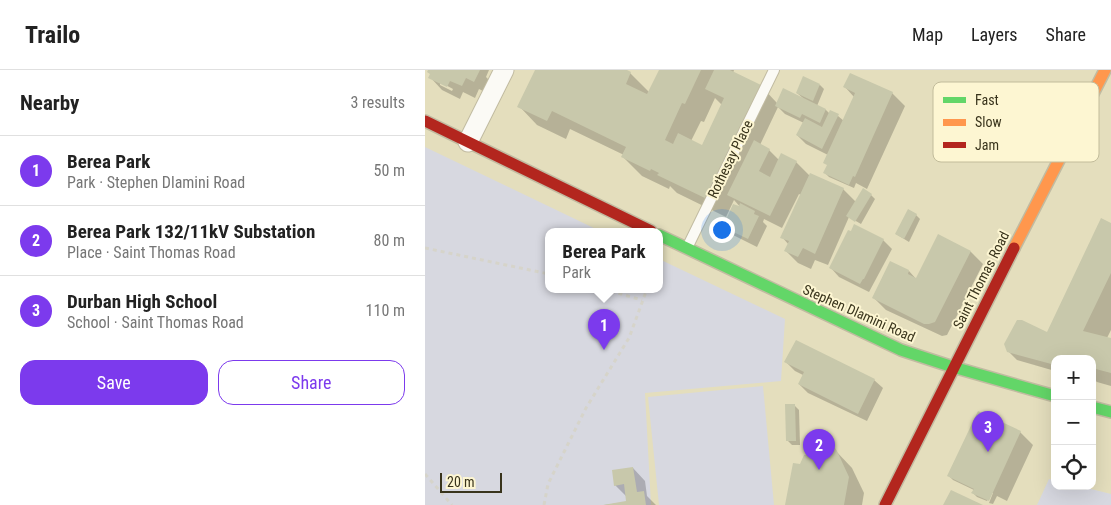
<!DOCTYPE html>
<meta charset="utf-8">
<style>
:root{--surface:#fff;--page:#f2f2f2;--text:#222;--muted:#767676;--line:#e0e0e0;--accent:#7c3aed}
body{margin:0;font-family:"Roboto Condensed",sans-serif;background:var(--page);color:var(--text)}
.controls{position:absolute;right:15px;bottom:15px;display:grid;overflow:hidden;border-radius:10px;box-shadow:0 5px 20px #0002}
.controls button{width:45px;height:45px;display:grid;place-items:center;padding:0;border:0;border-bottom:1px solid var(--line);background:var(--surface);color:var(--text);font:25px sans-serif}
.scale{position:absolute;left:15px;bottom:12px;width:62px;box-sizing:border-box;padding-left:5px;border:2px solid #39341c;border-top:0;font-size:14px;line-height:18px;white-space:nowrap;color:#39341c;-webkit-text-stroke:4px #fdf6d2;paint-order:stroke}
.you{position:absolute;left:296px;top:159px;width:18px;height:18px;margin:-12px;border:4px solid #fff;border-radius:50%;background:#1a73e8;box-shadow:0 0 0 8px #1a73e833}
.badge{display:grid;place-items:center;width:32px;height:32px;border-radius:50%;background:var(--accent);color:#fff;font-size:16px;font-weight:700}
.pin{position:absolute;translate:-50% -41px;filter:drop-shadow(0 1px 2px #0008)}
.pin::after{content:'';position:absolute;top:26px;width:18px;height:15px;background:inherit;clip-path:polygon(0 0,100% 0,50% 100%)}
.popup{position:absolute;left:120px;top:158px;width:118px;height:65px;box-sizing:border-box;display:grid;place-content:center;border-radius:10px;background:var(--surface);filter:drop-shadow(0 1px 4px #0005);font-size:16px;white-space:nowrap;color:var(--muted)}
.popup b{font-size:19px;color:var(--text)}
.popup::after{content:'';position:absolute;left:50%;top:100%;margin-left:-10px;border:10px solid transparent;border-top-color:var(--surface)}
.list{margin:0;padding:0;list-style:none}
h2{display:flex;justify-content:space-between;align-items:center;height:65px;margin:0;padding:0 20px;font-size:21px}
h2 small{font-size:16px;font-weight:400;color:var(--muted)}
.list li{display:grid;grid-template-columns:32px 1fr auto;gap:15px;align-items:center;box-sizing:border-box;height:70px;padding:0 20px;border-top:1px solid var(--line)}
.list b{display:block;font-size:19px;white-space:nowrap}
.list p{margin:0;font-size:16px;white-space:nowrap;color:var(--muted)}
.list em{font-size:16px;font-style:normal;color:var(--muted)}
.actions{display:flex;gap:10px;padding:15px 20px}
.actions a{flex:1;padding:11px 0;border:1px solid var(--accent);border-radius:15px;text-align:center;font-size:18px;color:var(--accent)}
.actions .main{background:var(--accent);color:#fff}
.icon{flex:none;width:28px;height:28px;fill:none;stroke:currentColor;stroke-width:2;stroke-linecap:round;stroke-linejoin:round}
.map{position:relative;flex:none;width:686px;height:435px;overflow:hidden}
header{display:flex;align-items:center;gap:30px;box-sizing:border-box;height:70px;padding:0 25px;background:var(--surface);border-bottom:1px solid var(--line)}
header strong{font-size:24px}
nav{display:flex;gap:28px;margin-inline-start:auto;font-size:18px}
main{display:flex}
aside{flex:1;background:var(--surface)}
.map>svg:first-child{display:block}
</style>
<header>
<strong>Trailo</strong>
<nav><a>Map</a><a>Layers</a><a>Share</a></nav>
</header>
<main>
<aside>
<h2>Nearby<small>3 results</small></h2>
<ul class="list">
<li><span class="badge">1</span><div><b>Berea Park</b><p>Park · Stephen Dlamini Road</p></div><em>50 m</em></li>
<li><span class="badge">2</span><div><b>Berea Park 132/11kV Substation</b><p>Place · Saint Thomas Road</p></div><em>80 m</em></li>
<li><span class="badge">3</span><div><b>Durban High School</b><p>School · Saint Thomas Road</p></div><em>110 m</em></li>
</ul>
<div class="actions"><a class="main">Save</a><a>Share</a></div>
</aside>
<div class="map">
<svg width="686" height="435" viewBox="0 0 686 435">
<rect width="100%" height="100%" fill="#e4debd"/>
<!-- green -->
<g fill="#d7d8e0">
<path d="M0,77L175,161H124V219H234V189L360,249L356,311L220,323L226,435H0Z"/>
<path d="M338,316L349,435H234L223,327Z"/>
<path d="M624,409L630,410V416H654L686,424V435H612Z"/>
</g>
<!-- shadow -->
<g fill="#0003" fill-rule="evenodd">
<path d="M3,0H64L61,7L67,13L62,23L54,19L50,28L38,22L35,29L17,20L5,7L6,5ZM15,12L28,19L27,21L15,15Z"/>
<path d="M111,0H199L205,3L224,22L235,0H309L308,3L336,16L352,33L379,29L372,23L395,15L399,19L392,36L401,40L405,44L406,42L413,46L419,51L429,27L420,17L467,23L480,36L442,119L431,113L429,118L404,107L400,103L403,96V85L381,74L372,65L379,53L360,44L353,37L335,75L344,80L354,90L371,92L385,106L418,119L431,132L446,125L450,129L436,154L424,147L403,195L390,190L386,199L373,193L361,181L364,175L357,167L376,125L374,124L357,158L339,149L338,152L342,156L332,177L308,165L299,156L317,139L309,130L301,147L252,123L245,116L244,119L217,106L198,87L199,85L145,59L141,69L112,55L94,36ZM290,28L297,35L277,77L266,71L276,51L279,52Z"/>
<path d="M491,145L495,149L484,172L471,164Z"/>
<path d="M686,155V260L682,268L686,269V316L672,312L667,308V289H630V301L592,290L583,281L622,264Z"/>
<path d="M430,156L458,170L467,179L444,222L414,207L406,198Z"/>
<path d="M513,166L546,182L558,194L522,265L517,266L461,240L449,228L484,201L492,210Z"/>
<path d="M361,292L449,310L458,318L442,351L383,323L374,314L378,305L370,301Z"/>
<path d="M369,335L374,340L375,375H367L363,371Z"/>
<path d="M595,362L608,375L582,431L572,426L568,434L564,433L568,423H566L562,431L552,427L548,423L549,420L528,410L524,406Z"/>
<path d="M409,379L427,398L439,423L437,435H361L375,396Z"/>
<path d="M208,398L220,411L222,426L231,435H179L203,432L202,427L190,415Z"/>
</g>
<!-- building -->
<g fill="#c8c8ab">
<path d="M3,0H55L49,12L41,8L37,16L25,11L22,17L3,8L5,4L2,2Z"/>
<path d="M110,0H202L206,2L201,14L222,24L234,0H276L260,34L257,33L240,70L248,74L253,63L277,75L299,28L280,19L289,0H305L336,15L282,129L232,105L234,103L226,99L225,101L196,87L201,77L127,41L122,51L92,37Z"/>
<path d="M425,3L468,22L430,107L428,106L424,115L398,103L402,95L398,93L430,23L418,17Z"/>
<path d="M378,6L395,14L388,31L371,23Z"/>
<path d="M358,18L401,39L395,53L377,44L375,48L350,36Z"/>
<path d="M405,40L414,44L397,79L371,65L380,48L397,57Z"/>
<path d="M329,70L345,79L334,101L345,107L356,83L372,91L345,146L302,125Z"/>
<path d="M385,103L419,118L390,184L378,178L373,187L359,181L364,171L355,168Z"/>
<path d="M438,118L447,124L430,152L421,146Z"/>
<path d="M315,133L330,141L329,144L334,146L323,169L298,157L308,134L314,136Z"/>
<path d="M483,139L492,144L479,169L470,164Z"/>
<path d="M676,148L686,153V203L658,261L686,268V303L667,298V289H647L640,287L639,289H630V295L582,282L579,274L592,250H597L622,262Z"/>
<path d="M429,154L459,169L439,209H438L435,214L404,198L423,160L426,161Z"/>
<path d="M513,164L546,181L510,252L504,254H499L447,228L465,191L484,200L483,204L491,208Z"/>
<path d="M371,270L450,309L433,344L373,314L379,302L359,292Z"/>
<path d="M360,334H370L371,371H361Z"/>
<path d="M553,341L596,361L564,431L546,423L549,419L522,406Z"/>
<path d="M403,375L410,378L412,381L424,407L419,435H360L368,393L375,394L379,385L384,384L393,376Z"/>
<path d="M208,397L212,422L219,421L221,435H178L201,431L199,414L189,416L187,400Z"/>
<path d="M526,420L558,435H518Z"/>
</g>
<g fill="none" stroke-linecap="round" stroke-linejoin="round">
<defs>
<path id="lane" d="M262,178L349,0"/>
<path id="street" d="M43,72L79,0"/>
<g id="fast">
<path d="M234,165L476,280L528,297L630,326"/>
<path d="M667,337L686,342"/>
</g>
<path id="slow" d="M589,178L680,0"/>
<g id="jam">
<path d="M0,51L226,161"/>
<path d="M460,435L589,178"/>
</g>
</defs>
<!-- lane casing -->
<use href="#lane" stroke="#c1bba1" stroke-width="12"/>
<!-- street casing -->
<use href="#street" stroke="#c1bba1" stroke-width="21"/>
<!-- fast casing -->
<use href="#fast" stroke="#c1bba1" stroke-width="14"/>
<!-- slow casing -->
<use href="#slow" stroke="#c1bba1" stroke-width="14"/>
<!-- jam casing -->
<use href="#jam" stroke="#c1bba1" stroke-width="14"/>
<!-- path -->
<g stroke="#d6d4ca" stroke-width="3" stroke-dasharray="4 4" stroke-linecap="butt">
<path d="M0,178L124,204"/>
<path d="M178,219L217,230"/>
<path d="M0,404L27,435"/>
<path d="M119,435L123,414L161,338L204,268L222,219"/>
</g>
<!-- lane -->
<use href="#lane" stroke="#fbfaf5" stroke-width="10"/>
<!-- street -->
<use href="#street" stroke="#fbfaf5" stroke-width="19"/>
<!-- fast -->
<use href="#fast" stroke="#63d668" stroke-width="11"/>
<!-- slow -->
<use href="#slow" stroke="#ff974d" stroke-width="11"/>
<!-- jam -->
<use href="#jam" stroke="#b3261e" stroke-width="11"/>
</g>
<g text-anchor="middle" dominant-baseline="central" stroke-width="4" stroke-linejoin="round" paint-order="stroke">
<!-- street labels -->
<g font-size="14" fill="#39341c" stroke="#fdf6d2">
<text transform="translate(305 89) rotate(-64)">Rothesay Place</text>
<text transform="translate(556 210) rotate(-63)">Saint Thomas Road</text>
<text transform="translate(434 243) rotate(24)">Stephen Dlamini Road</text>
</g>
</g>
<!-- legend -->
<rect x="508" y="12" width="166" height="80" rx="8" fill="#fdf6d2" stroke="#c2bc9b" stroke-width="1"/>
<rect x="518" y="27" width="23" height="6" fill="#63d668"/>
<rect x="518" y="49" width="23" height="7" fill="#ff974d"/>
<rect x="518" y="72" width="23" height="6" fill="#b3261e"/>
<g font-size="14" fill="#39341c">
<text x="550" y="35">Fast</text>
<text x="550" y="57">Slow</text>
<text x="550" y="80">Jam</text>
</g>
</svg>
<div class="controls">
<button>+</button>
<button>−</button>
<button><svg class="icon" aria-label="locate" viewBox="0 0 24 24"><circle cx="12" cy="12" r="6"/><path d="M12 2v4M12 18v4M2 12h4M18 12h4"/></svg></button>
</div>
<div class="scale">20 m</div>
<div class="you"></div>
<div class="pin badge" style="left:179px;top:280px">1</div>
<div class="popup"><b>Berea Park</b>Park</div>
<div class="pin badge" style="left:394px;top:400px">2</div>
<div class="pin badge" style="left:563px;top:382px">3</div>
</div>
</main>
